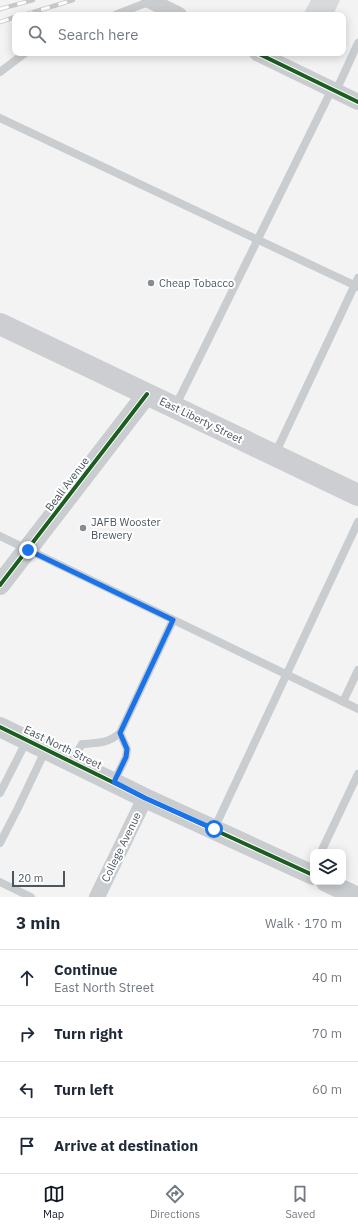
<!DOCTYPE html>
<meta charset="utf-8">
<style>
:root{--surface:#fff;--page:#f2f2f3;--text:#1f2937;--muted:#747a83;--line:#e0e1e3;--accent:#111827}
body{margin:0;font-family:"IBM Plex Sans",sans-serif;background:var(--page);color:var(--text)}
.controls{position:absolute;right:12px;bottom:12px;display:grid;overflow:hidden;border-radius:8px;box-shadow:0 2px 10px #0003}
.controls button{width:36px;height:36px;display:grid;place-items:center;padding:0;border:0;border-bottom:1px solid var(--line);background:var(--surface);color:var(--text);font:20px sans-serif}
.scale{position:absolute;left:12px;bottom:10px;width:53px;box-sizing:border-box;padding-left:4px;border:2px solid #4a5660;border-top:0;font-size:11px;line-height:14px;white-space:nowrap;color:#4a5660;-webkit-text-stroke:3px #fff;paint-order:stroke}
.stop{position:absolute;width:12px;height:12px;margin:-9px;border:3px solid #1a73e8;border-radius:50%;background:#fff}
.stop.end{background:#1a73e8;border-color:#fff;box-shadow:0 1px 4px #0008}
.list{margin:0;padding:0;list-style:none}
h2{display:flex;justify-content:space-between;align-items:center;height:52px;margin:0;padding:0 16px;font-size:17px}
h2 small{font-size:13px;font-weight:400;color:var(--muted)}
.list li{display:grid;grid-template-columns:26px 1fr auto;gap:12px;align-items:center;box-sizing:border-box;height:56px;padding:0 16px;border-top:1px solid var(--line)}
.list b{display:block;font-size:15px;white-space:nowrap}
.list p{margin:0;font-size:13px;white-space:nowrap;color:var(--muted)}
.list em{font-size:13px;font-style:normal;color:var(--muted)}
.icon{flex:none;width:22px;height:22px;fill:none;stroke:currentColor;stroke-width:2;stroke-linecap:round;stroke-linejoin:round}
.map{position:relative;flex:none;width:358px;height:897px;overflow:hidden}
.search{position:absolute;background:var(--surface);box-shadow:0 2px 10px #0003;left:12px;right:12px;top:12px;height:44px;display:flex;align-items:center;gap:10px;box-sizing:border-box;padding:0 14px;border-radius:8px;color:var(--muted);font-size:15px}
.sheet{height:276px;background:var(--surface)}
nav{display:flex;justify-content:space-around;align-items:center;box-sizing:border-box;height:56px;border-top:1px solid var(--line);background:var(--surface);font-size:11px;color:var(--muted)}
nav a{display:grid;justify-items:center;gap:2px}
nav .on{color:var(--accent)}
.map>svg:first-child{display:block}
</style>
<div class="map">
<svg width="358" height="897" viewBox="0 0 358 897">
<rect width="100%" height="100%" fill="#f3f3f3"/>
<!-- building -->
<path fill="#d9dadb" d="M311,0H340L333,15H303Z"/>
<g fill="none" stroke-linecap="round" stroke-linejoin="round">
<!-- service -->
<g stroke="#cacdcf" stroke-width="8">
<path d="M115,15L151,1"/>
<path d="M0,72L25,53"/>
<path d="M336,91L358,43"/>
<path d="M0,118L358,287"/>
<path d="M175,407L332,89"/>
<path d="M275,454L358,278"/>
<path d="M0,536L358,709"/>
<path d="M343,702L358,670"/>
<path d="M72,761L82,744C97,743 107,744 120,733L173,620"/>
<path d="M114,782L126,757L127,749L120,733"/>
<path d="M0,793L27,740"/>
<path d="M214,829L358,522"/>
<path d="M0,843L18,808L46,749"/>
<path d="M321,852L358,774"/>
<path d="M0,882L31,897"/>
</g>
<!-- minor -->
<g stroke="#cacdcf" stroke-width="16">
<path d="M149,0L179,15"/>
<path d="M257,53L358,102"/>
<path d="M97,897L145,798"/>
</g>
<!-- tertiary -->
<g stroke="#cacdcf" stroke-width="20">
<path d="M0,585L147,394"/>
<path d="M0,727L145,798L313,875"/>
<path d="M326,882L358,897"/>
</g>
<!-- secondary -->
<path stroke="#ccced1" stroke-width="22" d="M0,324L358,495"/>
<defs>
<g id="rail">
<path d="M0,9L33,0"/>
<path d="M24,15L73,0"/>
<path d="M0,22L15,17"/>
</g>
</defs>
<!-- rail casing -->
<use href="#rail" stroke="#c6c8ca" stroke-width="4.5"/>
<!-- rail -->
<use href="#rail" stroke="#fff" stroke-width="3" stroke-dasharray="9" stroke-linecap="butt"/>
<defs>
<g id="cycleway">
<path d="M257,53L358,102"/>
<path d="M0,585L147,394"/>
<path d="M0,727L145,798L313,875"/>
</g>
</defs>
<!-- cycleway casing -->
<use href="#cycleway" stroke="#fff" stroke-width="6"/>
<!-- cycleway -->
<use href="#cycleway" stroke="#1b5e20" stroke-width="4"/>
</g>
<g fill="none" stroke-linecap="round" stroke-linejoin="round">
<!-- route -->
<path stroke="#1a73e8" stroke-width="5" d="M28,550L173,620L120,733L127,749L126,757L114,782L145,798L214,829"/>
</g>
<!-- markers -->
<g fill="#858d93" stroke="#fff" stroke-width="1.5">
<circle cx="151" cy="283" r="4"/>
<circle cx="83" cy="528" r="4"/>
</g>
<g text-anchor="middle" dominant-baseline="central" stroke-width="4" stroke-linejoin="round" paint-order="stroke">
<!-- poi labels -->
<g font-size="11" fill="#4a5660" stroke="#fff" text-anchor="start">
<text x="159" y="283">Cheap Tobacco</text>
<text x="91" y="522">JAFB Wooster<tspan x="91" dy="13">Brewery</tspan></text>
</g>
<!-- street labels -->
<g font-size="11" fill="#4a5660" stroke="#fff">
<text transform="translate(201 420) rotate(26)">East Liberty Street</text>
<text transform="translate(67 484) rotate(-53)">Beall Avenue</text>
<text transform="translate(63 747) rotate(26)">East North Street</text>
<text transform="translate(121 847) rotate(-64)">College Avenue</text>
</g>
</g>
</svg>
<div class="controls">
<button><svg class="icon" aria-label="layers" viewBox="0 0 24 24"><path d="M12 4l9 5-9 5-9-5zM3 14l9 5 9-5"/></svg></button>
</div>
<div class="scale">20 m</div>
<div class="stop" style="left:214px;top:829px"></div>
<div class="stop end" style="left:28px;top:550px"></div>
<div class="search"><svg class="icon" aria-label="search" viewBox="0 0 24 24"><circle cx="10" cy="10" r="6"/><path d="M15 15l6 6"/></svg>Search here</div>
</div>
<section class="sheet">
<h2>3 min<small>Walk · 170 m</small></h2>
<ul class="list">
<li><svg class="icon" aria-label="ahead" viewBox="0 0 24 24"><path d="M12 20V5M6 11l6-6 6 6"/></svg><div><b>Continue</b><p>East North Street</p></div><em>40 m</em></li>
<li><svg class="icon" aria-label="right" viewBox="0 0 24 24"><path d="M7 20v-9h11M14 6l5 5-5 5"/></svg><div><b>Turn right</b></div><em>70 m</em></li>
<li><svg class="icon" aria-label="left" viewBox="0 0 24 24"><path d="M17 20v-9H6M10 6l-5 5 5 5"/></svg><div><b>Turn left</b></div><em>60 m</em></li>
<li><svg class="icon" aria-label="arrive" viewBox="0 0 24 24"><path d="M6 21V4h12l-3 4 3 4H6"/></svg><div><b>Arrive at destination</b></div></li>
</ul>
</section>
<nav>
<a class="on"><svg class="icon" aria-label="map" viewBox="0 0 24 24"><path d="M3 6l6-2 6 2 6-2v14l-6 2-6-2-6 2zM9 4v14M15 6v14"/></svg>Map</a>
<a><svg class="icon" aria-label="directions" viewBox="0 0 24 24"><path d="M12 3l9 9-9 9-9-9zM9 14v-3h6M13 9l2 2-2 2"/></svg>Directions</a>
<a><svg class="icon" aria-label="saved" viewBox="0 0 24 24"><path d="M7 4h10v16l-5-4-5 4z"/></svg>Saved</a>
</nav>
